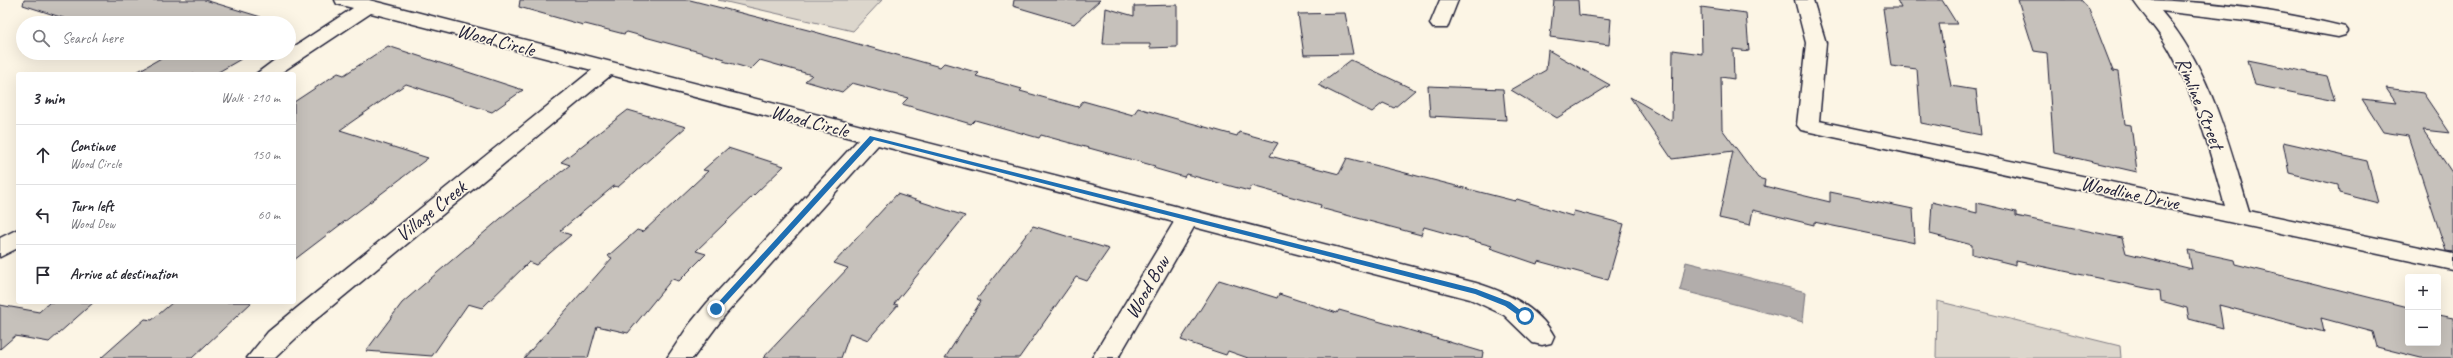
<!DOCTYPE html>
<meta charset="utf-8">
<style>
:root{--surface:#fff;--page:#f7f7f7;--text:#2b2b33;--muted:#7c7c81;--line:#e1e1e2}
body{margin:0;font-family:Caveat,sans-serif;background:var(--page);color:var(--text)}
.controls{position:absolute;right:12px;bottom:12px;display:grid;overflow:hidden;border-radius:4px;box-shadow:0 4px 16px #0002}
.controls button{width:36px;height:36px;display:grid;place-items:center;padding:0;border:0;border-bottom:1px solid var(--line);background:var(--surface);color:var(--text);font:20px sans-serif}
.stop{position:absolute;width:12px;height:12px;margin:-9px;border:3px solid #1f6fb2;border-radius:50%;background:#fff}
.stop.end{background:#1f6fb2;border-color:#fff;box-shadow:0 1px 4px #0008}
.list{margin:0;padding:0;list-style:none}
h2{display:flex;justify-content:space-between;align-items:center;height:52px;margin:0;padding:0 16px;font-size:17px}
h2 small{font-size:13px;font-weight:400;color:var(--muted)}
.list li{display:grid;grid-template-columns:26px 1fr auto;gap:12px;align-items:center;box-sizing:border-box;height:60px;padding:0 16px;border-top:1px solid var(--line)}
.list b{display:block;font-size:15px;white-space:nowrap}
.list p{margin:0;font-size:13px;white-space:nowrap;color:var(--muted)}
.list em{font-size:13px;font-style:normal;color:var(--muted)}
.icon{flex:none;width:22px;height:22px;fill:none;stroke:currentColor;stroke-width:2;stroke-linecap:round;stroke-linejoin:round}
.map{position:relative;flex:none;width:2453px;height:358px;overflow:hidden}
.search{position:absolute;background:var(--surface);box-shadow:0 4px 16px #0002;left:16px;top:16px;width:280px;height:44px;display:flex;align-items:center;gap:10px;box-sizing:border-box;padding:0 14px;border-radius:22px;color:var(--muted);font-size:15px}
.panel{position:absolute;background:var(--surface);box-shadow:0 4px 16px #0002;left:16px;top:72px;width:280px;height:232px;border-radius:4px}
.map>svg:first-child{display:block}
</style>
<div class="map">
<svg width="2453" height="358" viewBox="0 0 2453 358">
<rect width="100%" height="100%" fill="#fcf5e5"/>
<filter id="ink" filterUnits="userSpaceOnUse"><feTurbulence type="fractalNoise" baseFrequency=".025" numOctaves="2"/><feDisplacementMap in="SourceGraphic" scale="8" xChannelSelector="R" yChannelSelector="G"/><feConvolveMatrix kernelMatrix="1 2 1 2 8 2 1 2 1" color-interpolation-filters="sRGB"/></filter>
<g filter="url(#ink)">
<!-- green -->
<g fill="#dcd6cc" stroke="#7f7c84">
<path d="M718,0H882L853,31Z"/>
<path d="M1937,301L2120,346L2121,358H1936Z"/>
</g>
<!-- water -->
<path fill="#b2adab" stroke="#78757e" d="M1686,262L1806,292L1803,322L1680,290Z"/>
<!-- building -->
<g fill="#c6c1bb" stroke="#22223b">
<path d="M24,0H205L261,17V23H79L23,5Z"/>
<path d="M520,0H690L808,30L940,67L944,63L979,73L976,76L1022,89L1020,91L1078,107L1083,101L1133,115L1138,108L1237,136L1239,132L1278,143L1270,156L1339,174L1347,158L1515,201L1517,199L1572,216L1574,211L1624,224L1608,280L1538,261L1537,264L1490,248L1492,246L1424,227L1421,235L1320,208L1321,205L1252,186L1249,191L1186,174L1184,177L1153,168L1155,166L1041,135L1039,138L975,120L971,124L902,104L908,98L852,83L842,92L805,81L812,75L760,60L751,69L723,61L725,59L627,32L624,34L585,24L583,25L519,7Z"/>
<path d="M1014,0H1100L1074,24L1013,6Z"/>
<path d="M1554,0H1578L1579,15L1611,19L1609,45L1550,37Z"/>
<path d="M1897,0H1942L1957,24H1939L1951,86L1976,90L1981,135L1921,123L1917,69L1891,66L1883,8H1901Z"/>
<path d="M2018,0H2081L2089,9L2113,71L2118,72L2125,124L2131,125L2137,172L2054,153L2047,53L2034,51Z"/>
<path d="M1177,5V47L1150,48V44H1103L1106,8L1134,16V6Z"/>
<path d="M1701,7L1746,13L1749,51L1733,49L1734,79L1721,77L1722,129L1758,178L1765,180L1764,186L1830,202V192L1913,209L1915,243L1814,222V225L1753,210L1750,225L1719,218L1733,151L1672,159L1630,97L1672,121L1673,50L1702,54Z"/>
<path d="M1345,13L1353,54L1304,55L1298,14Z"/>
<path d="M388,46L523,90L492,112L406,84L340,130L428,158L294,260V102L338,73L344,75Z"/>
<path d="M1548,50L1610,85L1557,118L1511,90L1546,70Z"/>
<path d="M170,53H224L241,59L215,74H133Z"/>
<path d="M1351,60L1415,90L1394,108L1383,103L1372,112L1318,85Z"/>
<path d="M2248,60L2327,76L2335,101L2255,85Z"/>
<path d="M1428,86L1503,89L1506,120L1430,116Z"/>
<path d="M2386,88L2423,93L2450,133L2423,130L2453,174V252L2446,251L2408,136L2383,132L2362,99L2396,103Z"/>
<path d="M628,110L686,127L618,187L614,186L560,231L571,235L536,265L529,262L482,308L468,304L432,356L366,351L402,303L507,213L570,165L561,162Z"/>
<path d="M2283,142L2367,161L2378,203L2339,193L2338,185L2289,173Z"/>
<path d="M728,148L784,166L696,251L706,254L679,281L672,279L628,333L597,326L588,358H524L612,258L608,256L637,230L643,232L708,171L703,170Z"/>
<path d="M897,194L965,216L894,304L898,305L868,340L850,333L841,358H763L848,268L834,263Z"/>
<path d="M1932,202L1977,213V203L2016,212V216L2122,238L2126,253L2192,269L2188,250L2234,260L2235,264L2408,307V343H2438V315L2453,318V358H2421L2377,347L2373,332L2321,318L2324,332L2219,305L2223,328L2189,319L2187,308L2161,301L2160,291L2016,261V265L1972,254V245L1930,234Z"/>
<path d="M1033,226L1109,249L1087,281L1076,277L1019,358H945L981,301L977,299Z"/>
<path d="M1219,280L1277,298L1279,294L1337,313L1339,310L1402,328L1483,352L1482,358H1248L1228,351L1226,355L1181,340Z"/>
<path d="M50,302H94L49,342L15,336L0,349V305L39,312Z"/>
<path d="M173,302H252L192,358H101L145,319L152,320Z"/>
</g>
<g fill="none" stroke-linecap="round" stroke-linejoin="round">
<defs>
<g id="street">
<path d="M335,0H369L1476,283C1506,292 1539,308 1554,336L1551,343L1542,345L1533,343L1504,315L1470,299L1194,227L1118,358H1092L1174,222L878,145L725,315L693,358H667L689,325L707,303L858,140L611,75L315,320L275,358H247L268,332L297,308L592,70L371,13L279,74H256L284,53H289V50L353,8L337,4Z"/>
<path d="M1440,0H1458L1447,28H1433L1430,24Z"/>
<path d="M1795,0H1813L1826,43L1819,121L2225,206C2210,152 2196,97 2169,49C2159,31 2144,16 2133,0C2203,0 2277,10 2345,27L2348,31L2345,35L2338,37L2254,22L2161,11C2210,67 2228,141 2249,211L2453,254V270L1801,130L1797,125L1806,43Z"/>
<path d="M18,229V248L0,257V238Z"/>
</g>
</defs>
<!-- street casing -->
<use href="#street" stroke="#22223b" stroke-width="3"/>
<!-- street -->
<use href="#street" fill="#fcf5e5" fill-rule="evenodd"/>
</g>
</g>
<!-- route -->
<path fill="#1f6fb2" d="M870,136L1476,289L1510,302L1528,316L1522,318L1505,306L1475,294L874,140L719,310H714V307Z"/>
<g text-anchor="middle" dominant-baseline="central" stroke-width="3.5" stroke-linejoin="round" paint-order="stroke">
<!-- street labels -->
<g font-size="20" fill="#22223b" stroke="#fcf5e5">
<text transform="translate(496 40) rotate(15)">Wood Circle</text>
<text transform="translate(2200 103) rotate(68)">Rimline Street</text>
<text transform="translate(810 121) rotate(15)">Wood Circle</text>
<text transform="translate(2130 193) rotate(12)">Woodline Drive</text>
<text transform="translate(431 211) rotate(-39)">Village Creek</text>
<text transform="translate(1147 287) rotate(-60)">Wood Bow</text>
</g>
</g>
</svg>
<div class="controls">
<button>+</button>
<button>−</button>
</div>
<div class="stop" style="left:1525px;top:316px"></div>
<div class="stop end" style="left:716px;top:309px"></div>
<div class="search"><svg class="icon" aria-label="search" viewBox="0 0 24 24"><circle cx="10" cy="10" r="6"/><path d="M15 15l6 6"/></svg>Search here</div>
<section class="panel">
<h2>3 min<small>Walk · 210 m</small></h2>
<ul class="list">
<li><svg class="icon" aria-label="ahead" viewBox="0 0 24 24"><path d="M12 20V5M6 11l6-6 6 6"/></svg><div><b>Continue</b><p>Wood Circle</p></div><em>150 m</em></li>
<li><svg class="icon" aria-label="left" viewBox="0 0 24 24"><path d="M17 20v-9H6M10 6l-5 5 5 5"/></svg><div><b>Turn left</b><p>Wood Dew</p></div><em>60 m</em></li>
<li><svg class="icon" aria-label="arrive" viewBox="0 0 24 24"><path d="M6 21V4h12l-3 4 3 4H6"/></svg><div><b>Arrive at destination</b></div></li>
</ul>
</section>
</div>
